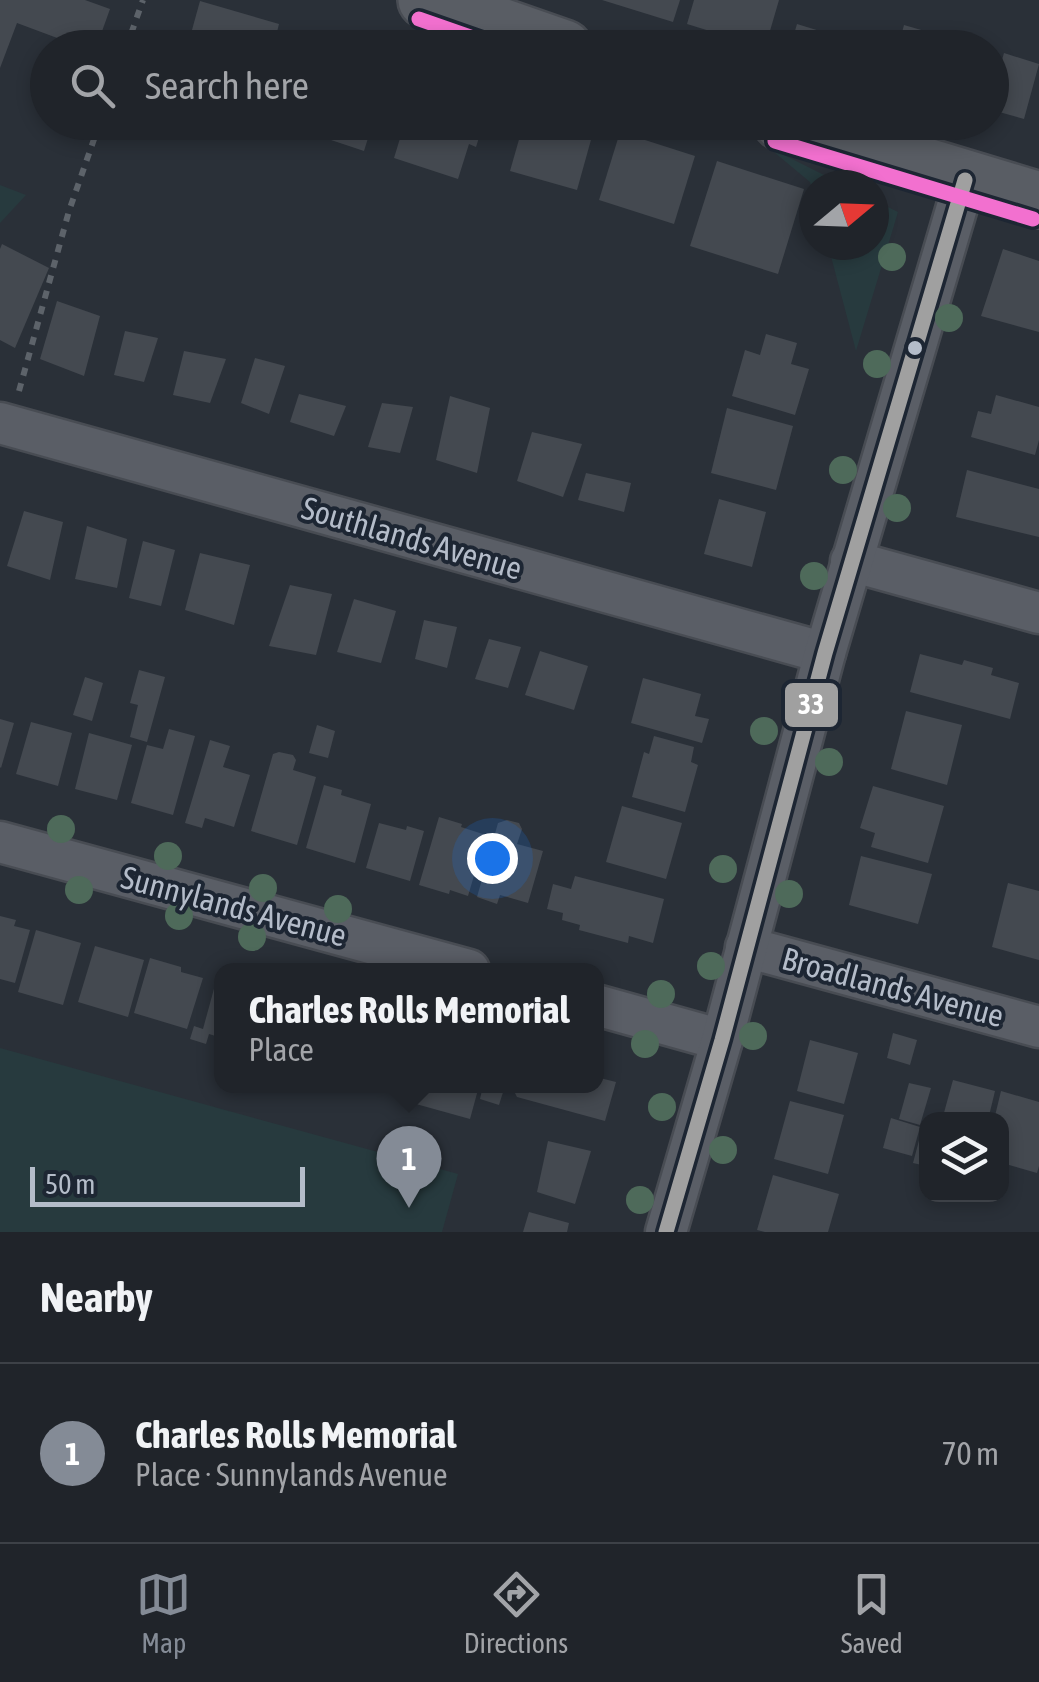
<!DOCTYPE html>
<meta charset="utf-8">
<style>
:root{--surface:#20242a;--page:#2d3036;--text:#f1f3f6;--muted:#a2a4a8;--line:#3d4147;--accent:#848b96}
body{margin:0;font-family:"Asap Condensed",sans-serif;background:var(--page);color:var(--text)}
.controls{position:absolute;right:30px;bottom:30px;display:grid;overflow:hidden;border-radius:20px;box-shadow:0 5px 15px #0003}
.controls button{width:90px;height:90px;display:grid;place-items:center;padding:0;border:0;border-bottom:2px solid var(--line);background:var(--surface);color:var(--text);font:50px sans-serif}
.compass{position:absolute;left:799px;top:170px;width:90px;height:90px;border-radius:50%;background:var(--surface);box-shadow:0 5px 15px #0003;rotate:71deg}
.scale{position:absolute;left:30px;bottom:25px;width:275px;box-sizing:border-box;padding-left:10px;border:5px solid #b4bcc9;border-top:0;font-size:28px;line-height:35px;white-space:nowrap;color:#b4bcc9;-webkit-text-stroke:8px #1d2633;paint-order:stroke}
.you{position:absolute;left:492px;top:858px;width:35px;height:35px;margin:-25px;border:8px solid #fff;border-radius:50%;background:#1a73e8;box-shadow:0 0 0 15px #1a73e833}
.badge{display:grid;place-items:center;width:65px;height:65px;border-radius:50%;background:var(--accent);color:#fff;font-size:32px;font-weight:700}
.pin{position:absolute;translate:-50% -82px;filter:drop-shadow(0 2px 5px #0008)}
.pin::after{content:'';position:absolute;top:52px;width:35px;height:30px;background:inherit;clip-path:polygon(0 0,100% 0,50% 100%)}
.popup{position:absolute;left:214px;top:963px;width:390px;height:130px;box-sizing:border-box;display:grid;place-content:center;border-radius:20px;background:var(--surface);filter:drop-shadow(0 2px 8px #0005);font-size:32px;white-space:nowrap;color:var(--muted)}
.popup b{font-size:38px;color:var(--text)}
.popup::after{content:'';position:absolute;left:50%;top:100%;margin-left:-20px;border:20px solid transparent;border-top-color:var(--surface)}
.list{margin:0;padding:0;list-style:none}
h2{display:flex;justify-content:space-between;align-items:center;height:130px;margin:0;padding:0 40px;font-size:42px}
h2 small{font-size:32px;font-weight:400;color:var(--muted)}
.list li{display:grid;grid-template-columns:65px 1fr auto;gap:30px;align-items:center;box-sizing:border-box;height:180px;padding:0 40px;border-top:2px solid var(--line)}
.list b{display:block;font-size:38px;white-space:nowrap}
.list p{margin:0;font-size:32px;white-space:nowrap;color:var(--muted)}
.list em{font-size:32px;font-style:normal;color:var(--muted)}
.icon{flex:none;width:55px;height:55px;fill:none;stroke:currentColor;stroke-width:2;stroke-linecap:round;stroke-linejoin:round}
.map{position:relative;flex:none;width:1039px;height:1232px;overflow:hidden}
.search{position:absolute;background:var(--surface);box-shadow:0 5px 15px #0003;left:30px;right:30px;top:30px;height:110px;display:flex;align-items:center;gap:25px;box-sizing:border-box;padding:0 35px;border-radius:55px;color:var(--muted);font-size:38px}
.sheet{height:310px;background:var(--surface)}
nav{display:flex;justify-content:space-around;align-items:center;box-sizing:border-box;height:140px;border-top:2px solid var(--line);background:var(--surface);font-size:28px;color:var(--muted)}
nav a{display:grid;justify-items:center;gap:5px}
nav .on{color:var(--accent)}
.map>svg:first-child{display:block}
</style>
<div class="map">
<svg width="1039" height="1232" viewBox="0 0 1039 1232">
<rect width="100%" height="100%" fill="#2a3038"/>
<!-- green -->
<g fill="#273a3e">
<path d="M768,147L844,185H814V195L810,182Z"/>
<path d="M0,185L26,195L0,223Z"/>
<path d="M874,200L898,212L856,351L828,245H874Z"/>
<path d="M0,1048L458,1174L442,1232H0Z"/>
</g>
<!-- building -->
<g fill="#444950">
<path d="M0,0H85L110,9L96,48H84L17,23L0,68Z"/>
<path d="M602,0H680L673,22Z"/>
<path d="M694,0H779L765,48L687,24Z"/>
<path d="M200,1L279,24L273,48H187Z"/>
<path d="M797,24L833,35L829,48H790Z"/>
<path d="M904,25L942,36L939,48H898Z"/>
<path d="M846,35L882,47V48H842Z"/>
<path d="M1004,53L1039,64L1024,119L992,110V95Z"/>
<path d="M310,122H373L364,151L307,132Z"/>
<path d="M405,122H484L476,147L469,144L458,179L394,158Z"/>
<path d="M524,122H571L594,129L577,190L510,171Z"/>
<path d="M620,132L695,156L674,224L599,200Z"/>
<path d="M717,161L804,189L778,274L690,246Z"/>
<path d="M2,244L49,268L15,348L0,340V249Z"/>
<path d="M1003,249L1039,261V332L981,316Z"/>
<path d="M57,301L100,316L84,376L40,359Z"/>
<path d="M125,331L158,338L144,382L114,375Z"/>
<path d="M766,334L797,343L791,364L809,369L795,415L732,396L745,350L760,355Z"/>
<path d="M184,351L226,359L210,403L173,395Z"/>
<path d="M255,358L285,366L269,414L241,403Z"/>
<path d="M299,394L346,406L334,436L290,422Z"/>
<path d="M996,395L1039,407V440L1035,455L971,437L978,411L991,414Z"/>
<path d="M450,396L490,408L477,473L436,460Z"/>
<path d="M382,403L413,407L400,453L368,447Z"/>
<path d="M727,408L793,426L776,490L711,473Z"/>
<path d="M532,432L582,444L563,497L517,481Z"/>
<path d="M967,470L1039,489V537L956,517Z"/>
<path d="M586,473L631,483L624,512L578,500Z"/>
<path d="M719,499L766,512L752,567L704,554Z"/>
<path d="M24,511L63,522L50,580L7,566Z"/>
<path d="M87,526L127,539L117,588L75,579Z"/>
<path d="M143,541L175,550L161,606L129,598Z"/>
<path d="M200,553L250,565L234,625L185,610Z"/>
<path d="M290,585L332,594L316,655L269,646Z"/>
<path d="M354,599L396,611L381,663L337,652Z"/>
<path d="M424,620L457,627L447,668L415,659Z"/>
<path d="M489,639L521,647L508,688L475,679Z"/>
<path d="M540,651L588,666L574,710L525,695Z"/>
<path d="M920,654L962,665L964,660L993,668L991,675L1019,683L1010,719L910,692Z"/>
<path d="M139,670L165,677L147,742L130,737L138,705L130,703Z"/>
<path d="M85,677L103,683L92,721L73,715Z"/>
<path d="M643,678L701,694L695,716L709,719L702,743L631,723Z"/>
<path d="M906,711L962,725L947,785L891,769Z"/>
<path d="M0,719L14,723L1,768L0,767Z"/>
<path d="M31,722L72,733L58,786L16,774Z"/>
<path d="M317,725L335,731L328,758L309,753Z"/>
<path d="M169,729L195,736L173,815L131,803L147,745L163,749Z"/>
<path d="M89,733L132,745L117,800L75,789Z"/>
<path d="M654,736L694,747L691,762L698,765L685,812L632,797L644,752L649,754Z"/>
<path d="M210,740L230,746L223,767L250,775L234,827L205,818L202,828L185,823Z"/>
<path d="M279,752L293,755L296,760L293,770L316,777L297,845L251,831L273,754Z"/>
<path d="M324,785L342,790L341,795L371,804L355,863L306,848Z"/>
<path d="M873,786L944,806L928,863L871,847L875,833L860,828Z"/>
<path d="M622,806L682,823L666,879L606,862Z"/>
<path d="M439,817L462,824L461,827L486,835L468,896L450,890L449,894L419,885Z"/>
<path d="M507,820L519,823L522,829L517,844L543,851L528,903L500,895L497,904L477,897L498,823Z"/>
<path d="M379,823L406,830L407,826L424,831L410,881L366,868Z"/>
<path d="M861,856L932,874L918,924L849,905Z"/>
<path d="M575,876L664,899L653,943L629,936L628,943L579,930L580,925L562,920L563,913L547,909L553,884L571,889Z"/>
<path d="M1008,883L1039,891V960L992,947Z"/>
<path d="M0,916L16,920L14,926L30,930L15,983L0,979Z"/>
<path d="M36,930L81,943L63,1005L18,992Z"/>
<path d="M95,946L144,960L128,1017L78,1002Z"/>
<path d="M150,958L181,967V972L203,978L187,1029L134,1013Z"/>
<path d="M218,974L222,975V1038L209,1034L206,1044L190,1039L194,1026L203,1029Z"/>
<path d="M893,1033L917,1040L910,1065L887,1058Z"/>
<path d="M810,1040L858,1053L844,1104L797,1091Z"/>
<path d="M596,1077L616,1082L605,1121L517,1097L514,1091L516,1086H596Z"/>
<path d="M953,1080L995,1091L988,1120H942Z"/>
<path d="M909,1083L931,1088L920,1125L899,1119Z"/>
<path d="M421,1086H479L470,1119L416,1104Z"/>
<path d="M483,1086H505L499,1105L480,1099Z"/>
<path d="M1001,1091L1039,1102V1166L1037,1173L1002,1163V1120H994Z"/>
<path d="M790,1101L844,1115L828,1174L774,1159Z"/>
<path d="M891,1118L920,1127L912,1156L883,1148Z"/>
<path d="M921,1133L926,1135V1166L913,1163Z"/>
<path d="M548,1141L591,1151L575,1204L537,1192Z"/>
<path d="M773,1175L839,1194L828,1232H765L757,1230Z"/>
<path d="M529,1212L569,1223L567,1232H523Z"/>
</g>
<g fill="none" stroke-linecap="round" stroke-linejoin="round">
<defs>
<g id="street">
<path d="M0,423L825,653"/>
<path d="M851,561L1039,613"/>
<path d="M0,842L469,970"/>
<path d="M746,947L1039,1027"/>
<path d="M596,1005L722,1040"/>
<path d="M666,1232L722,1040L825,653L965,180"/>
</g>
<g id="secondary">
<path d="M426,0L564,48"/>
<path d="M781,122L1039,200"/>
</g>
</defs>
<!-- street casing -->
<use href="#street" stroke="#484c53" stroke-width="45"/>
<!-- secondary casing -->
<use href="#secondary" stroke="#484c53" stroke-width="60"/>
<!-- path -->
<g stroke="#5d636a" stroke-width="6" stroke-dasharray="8 8" stroke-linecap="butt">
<path d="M126,48L143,0"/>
<path d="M19,391L69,211L100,122"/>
</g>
<!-- street -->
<use href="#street" stroke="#5a5e66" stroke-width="40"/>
<!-- secondary -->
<use href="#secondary" stroke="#595d64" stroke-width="55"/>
<defs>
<path id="bus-1" d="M666,1232L722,1040L825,653L965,180"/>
<g id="bus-2">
<path d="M419,19L502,48"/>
<path d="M775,141L1033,219"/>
</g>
</defs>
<!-- bus-1 casing -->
<use href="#bus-1" stroke="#1d2633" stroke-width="22"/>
<!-- bus-2 casing -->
<use href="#bus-2" stroke="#1d2633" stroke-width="22"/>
<!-- bus-1 -->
<use href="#bus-1" stroke="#a0a0a0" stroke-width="15"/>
<!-- bus-2 -->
<use href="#bus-2" stroke="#f270cf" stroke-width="15"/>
</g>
<!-- trees -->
<g fill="#4e6a5a">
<circle cx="892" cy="257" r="14"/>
<circle cx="949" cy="318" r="14"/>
<circle cx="877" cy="364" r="14"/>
<circle cx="843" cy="470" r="14"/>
<circle cx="897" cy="508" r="14"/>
<circle cx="814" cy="576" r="14"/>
<circle cx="764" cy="731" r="14"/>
<circle cx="829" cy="762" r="14"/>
<circle cx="61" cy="829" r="14"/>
<circle cx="168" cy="856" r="14"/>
<circle cx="723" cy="869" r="14"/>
<circle cx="263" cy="888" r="14"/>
<circle cx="79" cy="890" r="14"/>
<circle cx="789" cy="894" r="14"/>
<circle cx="338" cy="909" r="14"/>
<circle cx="179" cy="916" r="14"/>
<circle cx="252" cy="937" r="14"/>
<circle cx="711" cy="966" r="14"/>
<circle cx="661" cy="994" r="14"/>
<circle cx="753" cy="1036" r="14"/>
<circle cx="645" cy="1044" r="14"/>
<circle cx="662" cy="1107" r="14"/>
<circle cx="723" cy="1150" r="14"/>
<circle cx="640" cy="1200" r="14"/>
</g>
<!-- markers -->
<circle fill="#b4bcc9" stroke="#1d2633" stroke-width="4" cx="915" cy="348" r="9"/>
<g text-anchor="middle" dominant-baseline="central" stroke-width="8" stroke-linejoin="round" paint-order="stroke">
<!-- street labels -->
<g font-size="32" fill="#b4bcc9" stroke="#1d2633">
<text transform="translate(412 538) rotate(16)">Southlands Avenue</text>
<text transform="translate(234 906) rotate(15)">Sunnylands Avenue</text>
<text transform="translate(893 987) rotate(15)">Broadlands Avenue</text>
</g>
</g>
<rect stroke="#1d2633" stroke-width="4" x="783" y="681" width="57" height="48" rx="10" fill="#a0a0a0"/>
<g font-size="28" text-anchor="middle" font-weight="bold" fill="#fff">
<text x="811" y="714">33</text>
</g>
</svg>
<div class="controls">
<button><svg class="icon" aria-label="layers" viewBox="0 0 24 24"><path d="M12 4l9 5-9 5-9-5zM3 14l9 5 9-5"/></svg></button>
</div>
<svg class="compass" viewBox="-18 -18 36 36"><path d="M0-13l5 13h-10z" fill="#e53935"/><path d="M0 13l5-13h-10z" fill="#a2a4a8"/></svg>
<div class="scale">50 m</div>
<div class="you"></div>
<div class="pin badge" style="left:409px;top:1208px">1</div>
<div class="popup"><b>Charles Rolls Memorial</b>Place</div>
<div class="search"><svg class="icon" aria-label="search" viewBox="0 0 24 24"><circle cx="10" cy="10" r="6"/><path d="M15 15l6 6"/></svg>Search here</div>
</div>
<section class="sheet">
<h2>Nearby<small></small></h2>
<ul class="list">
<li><span class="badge">1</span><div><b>Charles Rolls Memorial</b><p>Place · Sunnylands Avenue</p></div><em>70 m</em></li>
</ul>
</section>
<nav>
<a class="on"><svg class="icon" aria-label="map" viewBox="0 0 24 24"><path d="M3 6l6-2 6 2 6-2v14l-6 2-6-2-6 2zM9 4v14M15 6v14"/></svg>Map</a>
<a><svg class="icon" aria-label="directions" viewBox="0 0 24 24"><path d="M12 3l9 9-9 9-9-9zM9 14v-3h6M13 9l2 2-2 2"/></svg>Directions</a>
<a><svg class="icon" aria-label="saved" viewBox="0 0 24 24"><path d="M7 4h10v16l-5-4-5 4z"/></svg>Saved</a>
</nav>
